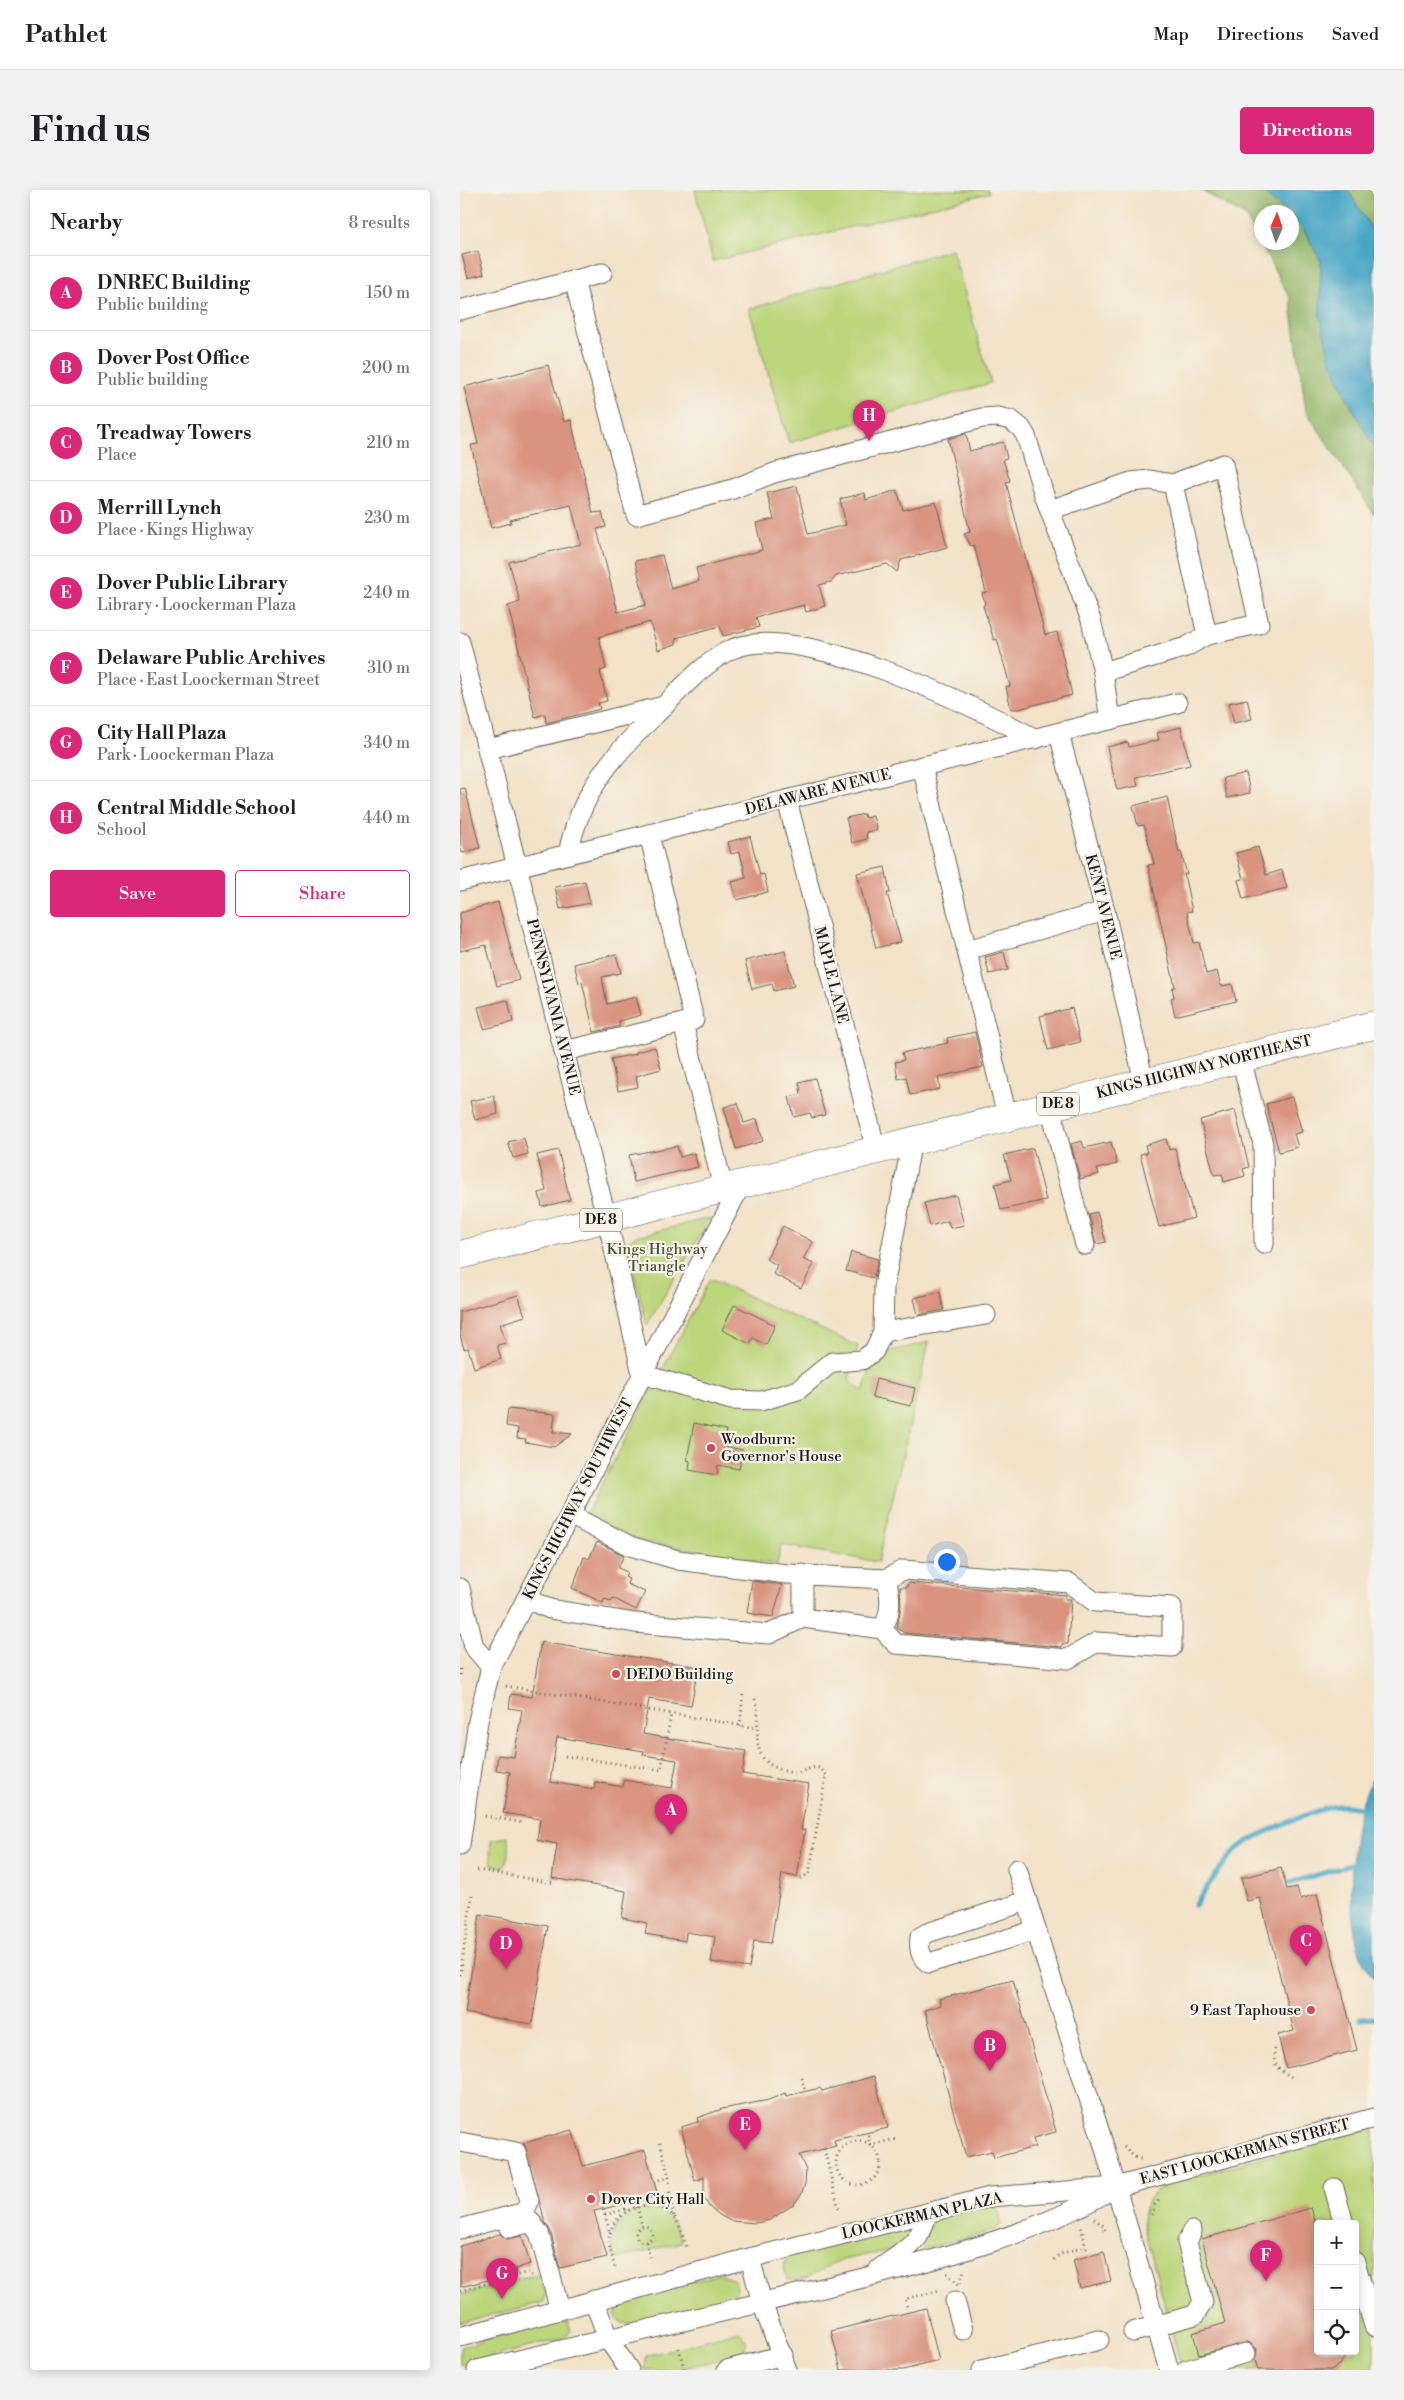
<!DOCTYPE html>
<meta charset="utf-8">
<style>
:root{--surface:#fff;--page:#f2f2f2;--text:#202124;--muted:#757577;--line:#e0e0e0;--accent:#db2777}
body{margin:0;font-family:"Libre Bodoni",serif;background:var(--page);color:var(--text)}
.controls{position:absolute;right:15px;bottom:15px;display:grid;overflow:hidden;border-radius:5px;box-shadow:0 2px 12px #0003}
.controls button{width:45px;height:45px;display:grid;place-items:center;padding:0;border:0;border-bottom:1px solid var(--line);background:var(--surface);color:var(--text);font:25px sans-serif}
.compass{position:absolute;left:794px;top:15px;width:45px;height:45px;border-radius:50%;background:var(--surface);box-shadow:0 2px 12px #0003;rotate:2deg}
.you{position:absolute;left:486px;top:1371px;width:18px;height:18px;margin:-12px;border:4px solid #fff;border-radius:50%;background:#1a73e8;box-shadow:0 0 0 8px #1a73e833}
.badge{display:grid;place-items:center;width:32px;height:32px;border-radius:50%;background:var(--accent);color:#fff;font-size:16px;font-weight:700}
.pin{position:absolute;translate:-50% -41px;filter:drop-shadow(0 1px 2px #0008)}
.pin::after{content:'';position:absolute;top:26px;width:18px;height:15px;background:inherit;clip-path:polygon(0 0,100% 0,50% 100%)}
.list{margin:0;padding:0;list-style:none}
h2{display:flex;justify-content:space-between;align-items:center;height:65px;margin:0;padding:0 20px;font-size:21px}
h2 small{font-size:16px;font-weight:400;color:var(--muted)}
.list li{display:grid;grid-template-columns:32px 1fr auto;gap:15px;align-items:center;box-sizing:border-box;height:75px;padding:0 20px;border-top:1px solid var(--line)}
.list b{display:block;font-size:19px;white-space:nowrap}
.list p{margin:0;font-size:16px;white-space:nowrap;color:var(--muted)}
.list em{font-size:16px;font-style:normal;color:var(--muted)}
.actions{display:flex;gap:10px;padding:15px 20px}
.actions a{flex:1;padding:11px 0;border:1px solid var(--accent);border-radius:5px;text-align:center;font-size:18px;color:var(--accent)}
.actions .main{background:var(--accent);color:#fff}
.icon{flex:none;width:28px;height:28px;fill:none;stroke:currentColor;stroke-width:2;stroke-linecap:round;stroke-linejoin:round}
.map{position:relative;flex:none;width:914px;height:2180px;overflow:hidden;border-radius:5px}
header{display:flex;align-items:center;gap:30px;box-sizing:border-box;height:70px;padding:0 25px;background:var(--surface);border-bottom:1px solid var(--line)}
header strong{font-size:24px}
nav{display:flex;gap:28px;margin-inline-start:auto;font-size:18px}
.intro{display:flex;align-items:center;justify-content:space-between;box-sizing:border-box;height:120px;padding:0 30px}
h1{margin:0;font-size:35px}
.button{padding:12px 22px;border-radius:5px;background:var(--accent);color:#fff;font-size:18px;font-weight:700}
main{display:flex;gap:30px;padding:0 30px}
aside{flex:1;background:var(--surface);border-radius:5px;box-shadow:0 2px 12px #0003}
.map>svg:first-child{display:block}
</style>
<header>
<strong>Pathlet</strong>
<nav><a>Map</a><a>Directions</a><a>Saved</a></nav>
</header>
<div class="intro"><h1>Find us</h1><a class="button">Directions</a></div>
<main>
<aside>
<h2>Nearby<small>8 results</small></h2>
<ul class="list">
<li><span class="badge">A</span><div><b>DNREC Building</b><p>Public building</p></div><em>150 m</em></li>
<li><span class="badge">B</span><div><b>Dover Post Office</b><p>Public building</p></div><em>200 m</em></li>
<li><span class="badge">C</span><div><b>Treadway Towers</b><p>Place</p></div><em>210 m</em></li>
<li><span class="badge">D</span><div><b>Merrill Lynch</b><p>Place · Kings Highway</p></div><em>230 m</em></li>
<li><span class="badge">E</span><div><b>Dover Public Library</b><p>Library · Loockerman Plaza</p></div><em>240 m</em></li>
<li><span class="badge">F</span><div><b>Delaware Public Archives</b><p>Place · East Loockerman Street</p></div><em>310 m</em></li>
<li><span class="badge">G</span><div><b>City Hall Plaza</b><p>Park · Loockerman Plaza</p></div><em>340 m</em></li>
<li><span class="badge">H</span><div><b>Central Middle School</b><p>School</p></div><em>440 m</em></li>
</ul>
<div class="actions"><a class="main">Save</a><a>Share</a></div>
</aside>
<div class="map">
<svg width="914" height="2180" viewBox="0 0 914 2180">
<rect width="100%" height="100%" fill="#f7f3e8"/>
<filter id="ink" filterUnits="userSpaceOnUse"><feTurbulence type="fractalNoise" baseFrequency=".02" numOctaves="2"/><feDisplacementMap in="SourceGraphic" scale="10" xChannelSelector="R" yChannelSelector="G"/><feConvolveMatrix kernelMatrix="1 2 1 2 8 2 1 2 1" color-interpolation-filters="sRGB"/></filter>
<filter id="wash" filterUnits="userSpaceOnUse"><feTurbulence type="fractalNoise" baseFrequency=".0096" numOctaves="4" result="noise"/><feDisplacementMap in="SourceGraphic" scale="20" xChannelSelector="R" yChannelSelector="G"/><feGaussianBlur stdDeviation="1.12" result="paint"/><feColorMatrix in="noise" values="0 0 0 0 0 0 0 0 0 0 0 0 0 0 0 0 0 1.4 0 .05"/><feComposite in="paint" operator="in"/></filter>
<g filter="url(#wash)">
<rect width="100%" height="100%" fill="#f2e2c7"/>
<!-- green -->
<g fill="#bcd67c" stroke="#6c794c" fill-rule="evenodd">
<path d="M235,0H528L529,3L253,71Z"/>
<path d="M492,59L531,193L329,253L289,119Z"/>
<path d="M250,1028L187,1135L166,1053L173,1047Z"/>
<path d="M250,1089L398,1156L389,1191L403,1201L415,1165L469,1152L418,1372L321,1355L317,1375L176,1350L126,1324Z"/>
<path d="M47,1647C50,1659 50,1666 44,1677L32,1675L30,1663L31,1650Z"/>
<path d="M914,1938V2180H722L683,2034C683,2012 692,1999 713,1992ZM858,2034H895V2161H858Z"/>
<path d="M535,2015L540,2023V2036L532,2041L463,2059L461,2053L472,2032L478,2027Z"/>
<path d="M187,2018C208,2021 216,2033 222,2052L155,2069C148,2043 158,2021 187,2018Z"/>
<path d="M452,2035L448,2050L431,2060L383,2070L364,2078L348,2088L337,2091L327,2089L323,2078L326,2070L331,2064Z"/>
<path d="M259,2084L275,2090L276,2102L271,2111L181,2134C171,2134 162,2136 155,2127L158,2113Z"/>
<path d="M80,2085L86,2103L84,2112L0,2133V2105L60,2088Z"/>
<path d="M96,2131L108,2132L111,2141L104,2148L0,2175V2157Z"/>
<path d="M279,2141L287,2151L283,2164L214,2180H185L186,2166Z"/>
</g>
<!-- forest -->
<g fill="#95b76c" stroke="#586a44">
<path d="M740,0H800L827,22H802V52H832V27L844,40L861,71L860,125L885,204L914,257V324L846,221L830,108L785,26Z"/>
<path d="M888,0H914V43Z"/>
</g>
<!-- water -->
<g fill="#46a6c6" stroke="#316171">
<path d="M800,0H888L914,43V257L885,204L869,166L860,125L861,71L844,40L832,27V22H827Z"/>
<path d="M914,1586V1788C885,1758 890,1675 896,1636C899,1619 906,1601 914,1586Z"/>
</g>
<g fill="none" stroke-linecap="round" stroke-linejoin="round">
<!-- stream -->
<g stroke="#46a6c6" stroke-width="5">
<path d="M830,1693L894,1674L899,1675"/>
<path d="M735,1715C747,1698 761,1675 776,1660C792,1645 854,1620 877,1616C889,1614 902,1619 914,1621"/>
<path d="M900,1829L914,1828"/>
</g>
</g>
<g id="blocks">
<!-- building -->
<g fill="#d9937f" fill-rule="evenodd">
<path d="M18,61L24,84L8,88L2,65Z"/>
<path d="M88,175L104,232L111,230L133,323L142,322L146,337L137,339L158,422L186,415L175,371L202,365L211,399L239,391L236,378L302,360L296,333L314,329L307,303L337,296L348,344L386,335L380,309L405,303L406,310L437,300L443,320L476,312L487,357L441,370L437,382L427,374L376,386L371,392L359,395L365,416L346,422L344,415L296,427L299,437L263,446L260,436L216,448V454L198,460L190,432L139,447L146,479L140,481L147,511L138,513L140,519L86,533L85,524L75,527L48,416L60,412L49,372L121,354L111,315L50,330L51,333L31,338L11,255L18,254L4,197Z"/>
<path d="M506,244L510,261L543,252L547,268L543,269L550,291L546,292L585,445L597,442L612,505L559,519H551L546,497L550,496L537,449L534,450L523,416L525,414L522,403L526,402L514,355L511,356L504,344L510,342L488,249Z"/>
<path d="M787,509L792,529L774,533L769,513Z"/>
<path d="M721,537L730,575L676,587L678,596L657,600L647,557L668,552L669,557L699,550L697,543Z"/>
<path d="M786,583L790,603L767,608L763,588Z"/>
<path d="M5,598L20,658L2,663L0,655V599Z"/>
<path d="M707,607L719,663L721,662L727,684H724L732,721L727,722L734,753L739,752L746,784L757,781L761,796L772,794L776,811L715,826L711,808L714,807L712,798L715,797L688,675L694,674L684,635L678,636L673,616Z"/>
<path d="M404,624L405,628L413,626L417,640L406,642L407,649L392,653L386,628Z"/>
<path d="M290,646L300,685L304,684L308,702L277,710L272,692L286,688L280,662L271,664L268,652Z"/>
<path d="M798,657L806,685L822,680L827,698L783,709L778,690L783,689L776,663Z"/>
<path d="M425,677L430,703H427L441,752L416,758L397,683Z"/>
<path d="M125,691L130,713L100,719L95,697Z"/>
<path d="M38,712L59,790L37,796L26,755L0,761V723Z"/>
<path d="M325,761L334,796L314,801L312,794L292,799L285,771Z"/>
<path d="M544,762L548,780L529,784L525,767Z"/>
<path d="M156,764L161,783L142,787L147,814L176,807L181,825L159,831L160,836L134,842L122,792L119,793L114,774Z"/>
<path d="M48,810L53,832L24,839L18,817Z"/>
<path d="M612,818L620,852L588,860L580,826Z"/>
<path d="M515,842L523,877L478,887L480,899L450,905L446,887L438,889L435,872L444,870L442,863L488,853L487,848Z"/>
<path d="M195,857L201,879L176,886L178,897L158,901L151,869L176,864V862Z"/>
<path d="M355,888L365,925L352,928L350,923L334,927L329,907L341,904L339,892Z"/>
<path d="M34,906L38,924L15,930L10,911Z"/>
<path d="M832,907L842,942L834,944L838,957L819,962L806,914Z"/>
<path d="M278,913L284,933L297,929L303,951L276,959L264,917Z"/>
<path d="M775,920L789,977L783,979L785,986L764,992L762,984L754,985L740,930Z"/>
<path d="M64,948L68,964L53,968L48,952Z"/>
<path d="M706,949L709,960L715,958L734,1028L699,1037L680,964L687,963L685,955Z"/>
<path d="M622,951L624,958L651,952L657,974L637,979L639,984L620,989L611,954Z"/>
<path d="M217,956L220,967L234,963L238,977L174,992L169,965Z"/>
<path d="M573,958L586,1010L541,1020L535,994L551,990L544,965Z"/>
<path d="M98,960L110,1010L82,1017L79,1003L86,1001L77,965Z"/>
<path d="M496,1005L504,1035L490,1038L488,1031L470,1036L464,1013Z"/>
<path d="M637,1022L646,1052L636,1054L629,1024Z"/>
<path d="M323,1036L353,1052L343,1069L354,1074L341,1098L313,1084L317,1075L306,1069Z"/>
<path d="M391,1062L418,1069L414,1088L386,1081Z"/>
<path d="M480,1102L484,1120L458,1125L454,1108Z"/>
<path d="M58,1105L65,1126L40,1134L46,1153L37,1155L41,1169L14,1178L8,1158L4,1159L0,1145V1122Z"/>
<path d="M274,1115L315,1135L306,1155L293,1148L290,1154L262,1140Z"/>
<path d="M416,1189L455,1198L451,1216L412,1207Z"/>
<path d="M48,1219L95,1224L93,1242L112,1244L94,1257L65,1252L66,1249L57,1248L58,1238L46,1236Z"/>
<path d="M234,1233L266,1240L263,1256L283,1260L279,1279L258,1275L257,1285L229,1280L230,1271L227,1270Z"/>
<path d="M137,1352L164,1365L158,1378L167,1382L165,1387L169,1389L167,1394L185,1402L176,1420L153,1408L151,1411L144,1409L143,1413L112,1398L124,1367L129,1369Z"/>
<path d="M292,1391L322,1395L313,1427L287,1423Z"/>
<path d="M448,1393L606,1405L605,1409H611L608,1454H602V1457L444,1443L437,1438L441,1416L440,1397H447Z"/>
<path d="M81,1452L238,1477L231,1516L189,1509L183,1544L286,1561L282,1584L349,1594L341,1640H345L337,1687L322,1684L311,1753L294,1751L289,1778L251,1772L255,1747L226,1742L225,1751L185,1744L187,1733L162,1728L166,1701L92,1688L97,1654L77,1650L80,1629L43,1623L50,1582L36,1580L38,1565L54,1567L62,1520L49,1518L51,1504L72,1507ZM97,1547L184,1561L183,1565L217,1570L212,1598L164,1590L163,1597L135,1592L134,1599L90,1592Z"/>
<path d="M821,1678L827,1699L837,1697L840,1709L857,1704L897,1860L826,1878L818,1845L834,1841L800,1708L787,1711L781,1688Z"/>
<path d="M20,1724L88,1736L72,1834L5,1823Z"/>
<path d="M553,1790L596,1942L573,1948L575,1957L534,1968L532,1961L506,1967L465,1820L481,1815L479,1809Z"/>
<path d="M414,1886L428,1938L374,1950L376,1956L339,1965L346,1980L345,1994L341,2005L334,2014L310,2030L296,2033L271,2031L261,2026L250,2018L244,2008V1987L235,1991L221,1937L238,1932L237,1928L262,1919L309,1910L325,1903L326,1906L360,1898L362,1901Z"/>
<path d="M112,1940L123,1976L185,1960L198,2006L134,2021L147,2067L100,2078L90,2040L85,2032L64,1953Z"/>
<path d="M851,2018L858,2040V2161H889L880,2174L871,2180H798L795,2170L797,2159L788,2152L739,2165L733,2143L765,2133L742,2049Z"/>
<path d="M40,2044L47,2049L62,2046L70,2074L55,2079L56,2083L0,2097V2056Z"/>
<path d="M644,2062L651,2091L620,2098L613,2070Z"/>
<path d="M466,2118L479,2171L443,2180H381L371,2141Z"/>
</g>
</g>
</g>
<g filter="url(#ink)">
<use href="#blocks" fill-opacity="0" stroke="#676158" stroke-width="1"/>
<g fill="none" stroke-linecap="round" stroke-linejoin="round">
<defs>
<g id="minor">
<path d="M114,90L176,325L273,299L314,283L522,228L538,227L551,230L561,238L566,246L584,305L631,430L643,482L650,530"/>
<path d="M0,120L142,83"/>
<path d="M713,294L747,445"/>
<path d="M590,320L671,292L690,290L713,294L763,274L799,434L747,445L726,457L643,482"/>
<path d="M0,452L152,1050L182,1184L271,1210L301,1211L338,1200L372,1172L402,1170L414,1161L423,1142L424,1096L452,951"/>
<path d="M599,543L645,721L684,892"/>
<path d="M28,559L204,516"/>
<path d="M462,576L547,926"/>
<path d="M327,610L416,960"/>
<path d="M189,644L234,830L223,833L263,998"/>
<path d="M108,664C120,605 149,569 192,528C215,506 243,472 272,459C340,430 513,516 576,549"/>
<path d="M0,691L717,513"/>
<path d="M507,760L645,721"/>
<path d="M104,861L223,833"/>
<path d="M781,869L803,954L804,1054"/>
<path d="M590,916L625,1055"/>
<path d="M423,1142L526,1125"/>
<path d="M0,1398L14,1457L31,1477"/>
<path d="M66,1409L90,1419L175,1433L309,1444L343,1428L422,1439L436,1454L608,1469L637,1452L712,1457V1417L635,1412L609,1393L443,1380L426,1389L327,1384L218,1370L170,1356L110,1325"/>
<path d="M343,1428V1384"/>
<path d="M422,1439C432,1425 431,1405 426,1389"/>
<path d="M0,1655L18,1531L31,1477L282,993"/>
<path d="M557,1679L645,1959L709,2180"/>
<path d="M567,1711L467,1743L460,1747C459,1757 459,1767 469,1773L576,1740"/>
<path d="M0,1952L56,1962L69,2011L65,2022L0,2039"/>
<path d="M874,1998L884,2034"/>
<path d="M49,2038L71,2032L79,2043L100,2120"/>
<path d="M290,2068L302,2113L327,2180"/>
<path d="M895,2072L914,2136"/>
<path d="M419,2079C441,2063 464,2052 466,2023"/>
<path d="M134,2110L148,2149L169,2180"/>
<path d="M495,2111L503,2140"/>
<path d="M673,2142L735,2125L743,2112L727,2052L732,2041"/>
<path d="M0,2147L290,2068L530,2007L656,1997L914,1928"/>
<path d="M17,2180C134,2152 251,2125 367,2097C459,2074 567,2049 649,2001"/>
<path d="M267,2180L323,2165"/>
<path d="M522,2180L639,2150"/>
<path d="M726,2180L786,2163"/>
</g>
<path id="highway" d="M0,1065L914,835"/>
</defs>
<!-- minor casing -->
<use href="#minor" stroke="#676158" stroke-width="21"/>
<!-- highway casing -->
<use href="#highway" stroke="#676158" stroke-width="29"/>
<!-- path -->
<g stroke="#676158" stroke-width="3" stroke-dasharray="1 4" stroke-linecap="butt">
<path d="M0,1479V1486"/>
<path d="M46,1496L296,1538"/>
<path d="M295,1509C304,1532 285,1565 317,1578C323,1581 333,1584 340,1582C351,1579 358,1572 366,1585L349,1684L341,1688L332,1686"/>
<path d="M280,1536L283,1504"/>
<path d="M105,1566L201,1580L211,1524"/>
<path d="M25,1626L64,1633"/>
<path d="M17,1680L95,1693"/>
<path d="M0,1785L12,1705"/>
<path d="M815,1859C811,1878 821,1880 835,1889"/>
<path d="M342,1888L345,1901"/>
<path d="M408,1945L410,1955L437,1949"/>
<circle cx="398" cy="1973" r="22"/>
<path d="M200,1953L209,1987L210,2008"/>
<path d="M664,1957L674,1967L683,1970"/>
<path d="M364,1959L379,2019"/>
<path d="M194,1991L209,1987"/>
<path d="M188,2014L210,2008L214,2026"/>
<path d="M142,2015L150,2043"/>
<path d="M177,2017L182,2036"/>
<path d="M145,2025L166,2019"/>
<path d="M692,2025L695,2015L700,2009"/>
<path d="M634,2029L642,2034L645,2040"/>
<circle cx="184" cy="2044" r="8"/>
<path d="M186,2052L190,2067"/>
<path d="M594,2070C600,2061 616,2060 626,2058L621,2036"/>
<path d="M155,2077C152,2066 147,2054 150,2043C157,2016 197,2005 215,2028C221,2037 223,2047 226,2057"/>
<path d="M487,2083L499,2095L505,2078"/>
<path d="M0,2101L69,2082L72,2087"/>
<path d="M447,2116L445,2109L481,2100"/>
<path d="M219,2158L224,2178"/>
</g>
<!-- minor -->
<use href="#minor" stroke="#fff" stroke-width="19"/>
<!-- highway -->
<use href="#highway" stroke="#fff" stroke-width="28"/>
</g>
</g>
<!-- markers -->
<g fill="#d1495b" stroke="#f7f3e8" stroke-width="2">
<circle cx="251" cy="1258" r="5"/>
<circle cx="156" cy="1484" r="5"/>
<circle cx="851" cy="1820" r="5"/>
<circle cx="131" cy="2009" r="5"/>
</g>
<g text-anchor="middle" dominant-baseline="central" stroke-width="4.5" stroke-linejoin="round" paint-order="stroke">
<!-- shield labels -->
<g fill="#f7f3e8" stroke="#5e5c59" stroke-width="1">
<rect x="577" y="902.5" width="42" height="23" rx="4"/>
<rect x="120" y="1018.5" width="42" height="23" rx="4"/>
</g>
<g font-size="14" font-weight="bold" fill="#1c1c1c">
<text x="598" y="914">DE 8</text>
<text x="141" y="1030">DE 8</text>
</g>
<!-- street labels -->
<g font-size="15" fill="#1c1c1c" stroke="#f7f3e8">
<text transform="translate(358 602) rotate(-14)">DELAWARE AVENUE</text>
<text transform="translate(643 717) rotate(76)">KENT AVENUE</text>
<text transform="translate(371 785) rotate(76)">MAPLE LANE</text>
<text transform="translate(93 817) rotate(76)">PENNSYLVANIA AVENUE</text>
<text transform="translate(744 877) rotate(-14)">KINGS HIGHWAY NORTHEAST</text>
<text transform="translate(118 1309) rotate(-63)">KINGS HIGHWAY SOUTHWEST</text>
<text transform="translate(785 1962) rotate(-15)">EAST LOOCKERMAN STREET</text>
<text transform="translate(462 2026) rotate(-13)">LOOCKERMAN PLAZA</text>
</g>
<!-- park labels -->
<g font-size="15" fill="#4c5439" stroke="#f7f3e8">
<text x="197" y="1059">Kings Highway<tspan x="197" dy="17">Triangle</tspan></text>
</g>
<!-- poi labels -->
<g font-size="15" fill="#1c1c1c" stroke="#f7f3e8" text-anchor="start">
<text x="261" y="1249">Woodburn:<tspan x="261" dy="17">Governor's House</tspan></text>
<text x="166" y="1484">DEDO Building</text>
<text x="841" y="1820" text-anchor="end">9 East Taphouse</text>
<text x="141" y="2009">Dover City Hall</text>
</g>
</g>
</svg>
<div class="controls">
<button>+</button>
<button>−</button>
<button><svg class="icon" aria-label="locate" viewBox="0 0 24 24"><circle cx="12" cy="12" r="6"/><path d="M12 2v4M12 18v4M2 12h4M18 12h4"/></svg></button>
</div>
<svg class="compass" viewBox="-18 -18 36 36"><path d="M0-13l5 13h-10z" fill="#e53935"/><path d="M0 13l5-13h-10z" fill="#757577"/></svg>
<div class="you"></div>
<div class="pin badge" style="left:211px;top:1645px">A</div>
<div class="pin badge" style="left:530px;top:1881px">B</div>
<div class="pin badge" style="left:846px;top:1776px">C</div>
<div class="pin badge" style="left:46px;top:1779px">D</div>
<div class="pin badge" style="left:285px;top:1960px">E</div>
<div class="pin badge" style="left:806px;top:2091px">F</div>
<div class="pin badge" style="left:42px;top:2109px">G</div>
<div class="pin badge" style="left:409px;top:251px">H</div>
</div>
</main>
